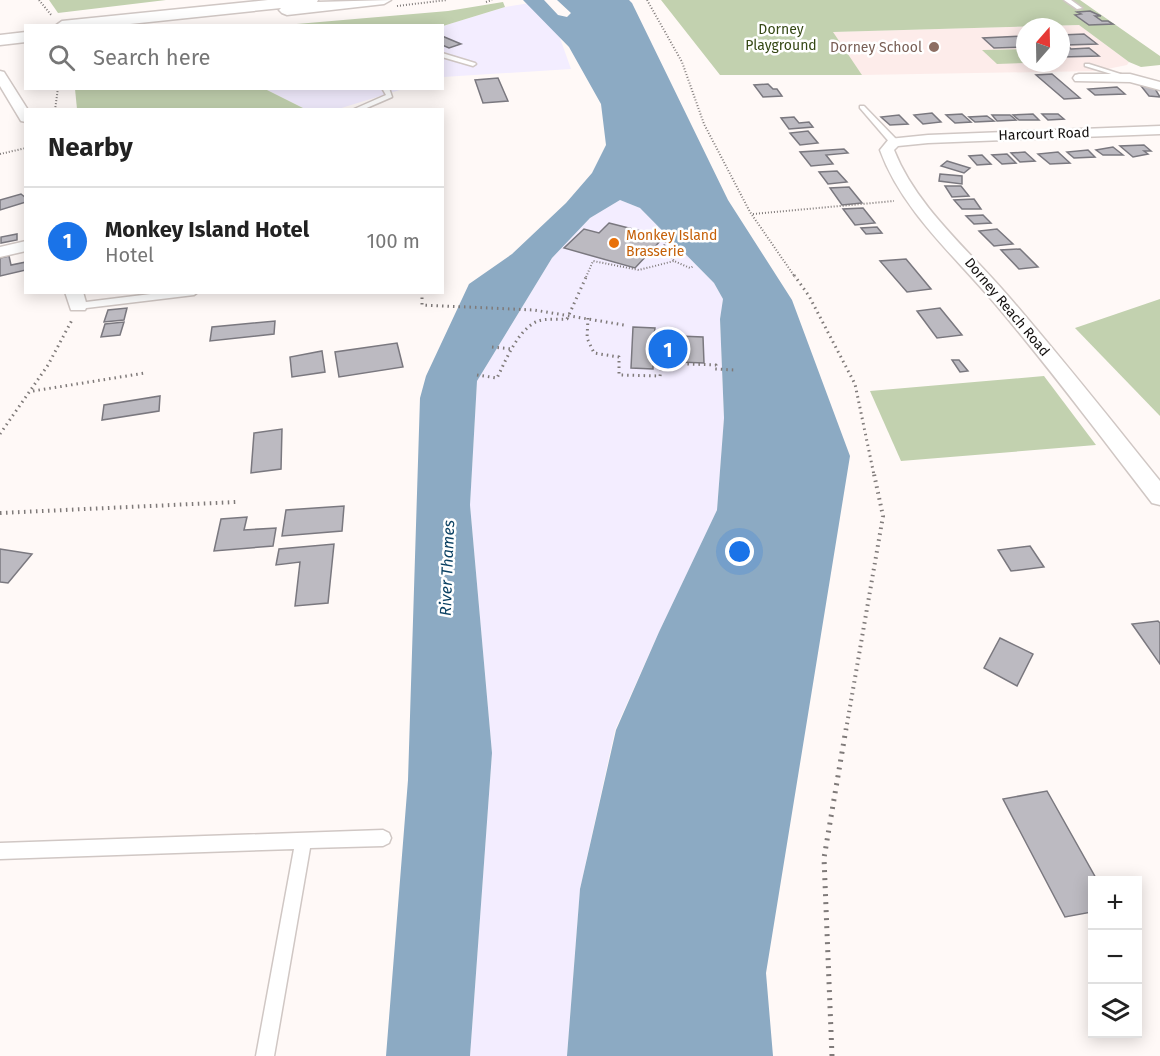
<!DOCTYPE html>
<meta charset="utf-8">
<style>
:root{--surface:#fff;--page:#f6f6f6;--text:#222;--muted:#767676;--line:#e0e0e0;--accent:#1a73e8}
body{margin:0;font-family:"Fira Sans",sans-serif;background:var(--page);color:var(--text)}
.controls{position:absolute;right:18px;bottom:18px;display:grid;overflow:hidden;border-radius:0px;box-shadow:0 3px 15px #0003}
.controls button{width:54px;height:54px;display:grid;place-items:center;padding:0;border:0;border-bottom:2px solid var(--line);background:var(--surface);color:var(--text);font:30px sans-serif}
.compass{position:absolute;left:1016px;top:18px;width:54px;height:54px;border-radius:50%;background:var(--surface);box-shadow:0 3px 15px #0003;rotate:20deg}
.you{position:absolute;left:740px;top:552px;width:21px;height:21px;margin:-15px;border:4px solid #fff;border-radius:50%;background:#1a73e8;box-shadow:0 0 0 9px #1a73e833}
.badge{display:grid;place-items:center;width:39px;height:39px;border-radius:50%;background:var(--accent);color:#fff;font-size:20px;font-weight:700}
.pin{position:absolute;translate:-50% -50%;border:3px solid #fff;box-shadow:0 2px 6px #0006}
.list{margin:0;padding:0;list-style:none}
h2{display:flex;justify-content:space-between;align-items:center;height:78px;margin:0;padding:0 24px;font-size:26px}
h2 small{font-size:20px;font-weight:400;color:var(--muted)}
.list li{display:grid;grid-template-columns:39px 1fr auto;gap:18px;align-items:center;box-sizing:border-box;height:108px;padding:0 24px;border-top:2px solid var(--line)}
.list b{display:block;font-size:22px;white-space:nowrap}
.list p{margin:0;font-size:20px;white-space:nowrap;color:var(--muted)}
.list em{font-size:20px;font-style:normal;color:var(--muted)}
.icon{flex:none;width:33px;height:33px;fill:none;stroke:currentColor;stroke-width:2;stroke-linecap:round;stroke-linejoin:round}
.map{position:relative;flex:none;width:1160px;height:1056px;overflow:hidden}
.search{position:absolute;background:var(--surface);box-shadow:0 3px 15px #0003;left:24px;top:24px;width:420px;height:66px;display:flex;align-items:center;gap:15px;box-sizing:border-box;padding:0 21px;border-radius:0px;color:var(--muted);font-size:22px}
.panel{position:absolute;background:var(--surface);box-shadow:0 3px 15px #0003;left:24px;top:108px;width:420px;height:186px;border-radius:0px}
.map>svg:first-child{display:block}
</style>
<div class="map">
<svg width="1160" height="1056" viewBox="0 0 1160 1056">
<rect width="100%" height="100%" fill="#fff9f7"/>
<!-- commercial -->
<g fill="#f3edff">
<path d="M530,3L560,38L571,69L443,77V26L505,7Z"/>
<path d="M265,89H403L335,110L305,109Z"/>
<path d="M620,200L640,208L714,283L723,299L720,319L724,418L717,510L659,632L615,730L580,889L567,1056H470L492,753L470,505L477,381L552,258L590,218Z"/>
</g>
<!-- education -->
<path fill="#fdecea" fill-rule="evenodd" d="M1079,25L1129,62L1127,65L1097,71L862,75L832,32ZM1025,27H1061V63H1025Z"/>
<!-- green -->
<g fill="#c2d1af">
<path d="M49,0H166L58,13Z"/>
<path d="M661,0H1080L1160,56V65L1141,67L1129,62L1079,25L833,32L862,75H720Z"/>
<path d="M503,2L505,7L443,26L285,25L448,11Z"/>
<path d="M1025,49L1026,63L997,64L982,50Z"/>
<path d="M75,89H265L305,109H77Z"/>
<path d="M1160,299V416L1075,328Z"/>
<path d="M1044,376L1096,445L901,461L870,391Z"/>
</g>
<!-- water -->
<path fill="#8caac3" d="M523,0H544L558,15L567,17L571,13L557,0H629L632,3L728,200L792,300L850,456L766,973L773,1056H567L580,889L616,730L659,632L717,510L724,418L720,319L723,299L714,283L640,208L620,200L590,218L552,258L477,381L470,505L492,753L470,1056H386L408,780L420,398L426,376L469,284L512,254L566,203L592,173L606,145L601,104L569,47Z"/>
<!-- building -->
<g fill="#bcbac1" stroke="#7a787f" stroke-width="1.5">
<path d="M1090,11L1101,16H1095L1102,21H1108L1113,24L1089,25L1075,15L1081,14L1077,12Z"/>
<path d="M1084,34L1097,44L1067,45L1071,49L1089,48L1099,56L1061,57V35Z"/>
<path d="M442,36L461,44L449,48L442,45Z"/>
<path d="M1025,36V47L994,48L983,38Z"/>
<path d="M1052,74L1080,98L1064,99L1036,75Z"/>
<path d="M498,78L508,101L483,103L475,80Z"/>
<path d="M768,84L773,89H777L782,96L763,97L754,85Z"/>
<path d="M1141,86L1154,87L1160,97L1149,96Z"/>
<path d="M1117,87L1125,94L1095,95L1088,89Z"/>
<path d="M932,113L941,122L923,124L914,115Z"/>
<path d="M962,114L971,122L955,123L946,115Z"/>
<path d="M1033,114L1039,120H1019L1013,115Z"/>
<path d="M1042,114H1058L1064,119L1048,120Z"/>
<path d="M899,115L908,124L890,125L881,117Z"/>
<path d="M992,115H1010L1016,120L997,121Z"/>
<path d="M987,116L994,121L975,122L969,117Z"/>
<path d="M794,117L799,123L809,122L813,127L789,129L781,118Z"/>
<path d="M808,131L818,143L800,145L790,133Z"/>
<path d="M1144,145L1151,151H1144L1148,154L1133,157L1120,146Z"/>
<path d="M1113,147L1123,155H1103L1096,150Z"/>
<path d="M844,149L848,153L826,155L833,164L811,166L800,152Z"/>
<path d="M1088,150L1095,157L1074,158L1067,152Z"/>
<path d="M1025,152L1035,161L1020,162L1011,153Z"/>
<path d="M1058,152L1070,163L1050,164L1038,154Z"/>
<path d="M1007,154L1016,163L1002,164L992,155Z"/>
<path d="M982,155L991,164L977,165L969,156Z"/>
<path d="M947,161L970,168L964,173L941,166Z"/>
<path d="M837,171L847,182L828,184L819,172Z"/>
<path d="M940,174L962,176V184L939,181Z"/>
<path d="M945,186H961L969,196L952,197Z"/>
<path d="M849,187L862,203L842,205L830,188Z"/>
<path d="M21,194L26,198V202L0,210V200Z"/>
<path d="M974,199L981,209H962L954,200Z"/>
<path d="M863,208L875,223L855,225L843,209Z"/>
<path d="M983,215L991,223L974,224L966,216Z"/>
<path d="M609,223L664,237L635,268L564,248L584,229L599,233Z"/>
<path d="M877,227L882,233L866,234L861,228Z"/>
<path d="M997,229L1013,244L994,246L979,231Z"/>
<path d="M17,234V240L1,243V237Z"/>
<path d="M1020,249L1038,267L1019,269L1001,250Z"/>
<path d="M9,256L11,265L26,262V270L0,276V258Z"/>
<path d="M906,259L931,289L907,292L880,261Z"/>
<path d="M127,308L124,320L104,322L108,310Z"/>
<path d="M940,308L962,335L937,338L917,311Z"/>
<path d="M275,321L274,334L210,341L212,327Z"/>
<path d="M124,322L120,335L101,337L105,324Z"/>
<path d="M633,327L655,328L654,335L703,337L704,363L653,361V369L631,368Z"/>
<path d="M397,343L403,367L339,377L335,352Z"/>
<path d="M322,351L325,372L292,377L290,357Z"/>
<path d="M952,360H959L968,371L960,372Z"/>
<path d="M160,396L159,411L102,420L104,405Z"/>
<path d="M282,429L281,469L251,473L254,433Z"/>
<path d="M344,506L342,531L282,536L286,510Z"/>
<path d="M247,517L244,530L276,528L273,546L214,551L221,519Z"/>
<path d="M334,544L328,603L295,606L300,562L276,565L279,549Z"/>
<path d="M1030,546L1044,567L1011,571L998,550Z"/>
<path d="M0,549L32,554L8,583L0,582Z"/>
<path d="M1158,621L1160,623V664L1132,624Z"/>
<path d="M1000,638L1033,654L1017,686L984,668Z"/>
<path d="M1047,791L1097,880H1092V912L1065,917L1003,799Z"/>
</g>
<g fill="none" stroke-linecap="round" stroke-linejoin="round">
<defs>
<g id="lane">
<path d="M1064,0H1071L1082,8L1077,9Z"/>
<path d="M442,53L475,63L476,64L473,66L442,57Z"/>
<path d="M1085,64H1089L1133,78L1128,79L1085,66Z"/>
<path d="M382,88H389L392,97L362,110H352L386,95Z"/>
<path d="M860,106H864L897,140V144H891L860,108Z"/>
<path d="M167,292H198L194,295L78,309L73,306L78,303Z"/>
<path d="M383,830L389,833L391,838L389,843L383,846L310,848L274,1056H256L294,849L0,859V843Z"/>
</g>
<g id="street">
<path d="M0,71L4,72L28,110H26V122L21,121L0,86Z"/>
<path d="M1079,74H1130L1160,82V90L1130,82L1075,81L1073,78L1075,75Z"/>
<path d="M1160,126V134L928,143L898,146L894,150C917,208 970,251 1009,297C1061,357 1110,419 1160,481V505L1152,503C1101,437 1051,370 997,306C956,257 902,211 880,150L889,139L928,135Z"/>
<path d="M26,241V251L0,257V247Z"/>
<path d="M65,292H83L87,306L85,310H71Z"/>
</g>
<g id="highway">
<path d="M268,0H318L317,2L391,0L384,4L287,15L282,13L279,10L281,8L111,26H55L62,21Z"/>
<path d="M26,32V42L0,45V35Z"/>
</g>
</defs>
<!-- lane casing -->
<use href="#lane" stroke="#d0c7c4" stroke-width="3"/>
<!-- street casing -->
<use href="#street" stroke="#d0c7c4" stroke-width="3"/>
<!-- highway casing -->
<use href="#highway" stroke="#d0c7c4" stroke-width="3"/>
<!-- path-far3 -->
<g stroke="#7f7a79" stroke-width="2" stroke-dasharray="1 2" stroke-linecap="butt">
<path d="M39,0L52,16"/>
<path d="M647,0L682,62L704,124L750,212L795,277"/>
<path d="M486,2L492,0"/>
<path d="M397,6L447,0"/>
<path d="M55,110L58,88"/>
<path d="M0,154L26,148"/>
<path d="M753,214L894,201"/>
<path d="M668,236L664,246L674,261L690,268L694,266"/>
<path d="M586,277L593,261L639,270L674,261"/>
</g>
<!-- path-far2 -->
<g stroke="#7f7a79" stroke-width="3" stroke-dasharray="1.5 4" stroke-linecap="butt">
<path d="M794,275L809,296L855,384L874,475"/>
<path d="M422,292V305L534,310L624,325"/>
<path d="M588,318L587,338L594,353L619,357V375L660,376L662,363L716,365L715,369L735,370"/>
<path d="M492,347L512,349"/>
<path d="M477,375L497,378C506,360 518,329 538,321C547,318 558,320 567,319L587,275"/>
<path d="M33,391L145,373"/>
<path d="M0,434L48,365L72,320"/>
</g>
<!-- path-far1 -->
<g stroke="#7f7a79" stroke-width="4" stroke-dasharray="1.5 4.5" stroke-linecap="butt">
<path d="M0,513L236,502"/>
<path d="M846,730L883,516L874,474"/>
</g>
<!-- path -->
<path stroke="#7f7a79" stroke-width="5" stroke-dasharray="2 6" stroke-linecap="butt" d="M832,1056L824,858L846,729"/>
<!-- lane -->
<use href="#lane" fill="#fff" fill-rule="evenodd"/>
<!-- street -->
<use href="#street" fill="#fff" fill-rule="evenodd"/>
<!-- highway -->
<use href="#highway" fill="#fff" fill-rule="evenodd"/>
</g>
<!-- markers -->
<circle fill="#8d6e63" stroke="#fff" stroke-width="2" cx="934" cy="47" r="6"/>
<circle fill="#e8710a" stroke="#fff" stroke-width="2" cx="614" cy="243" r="6"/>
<g text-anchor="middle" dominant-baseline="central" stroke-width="5" stroke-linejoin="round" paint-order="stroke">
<!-- far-park labels -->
<g font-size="14" fill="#354814" stroke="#fff">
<text x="781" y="29">Dorney<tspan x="781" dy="16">Playground</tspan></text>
</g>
<!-- far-education labels -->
<g font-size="14" fill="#785e54" stroke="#fff" text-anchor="end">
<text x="922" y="47">Dorney School</text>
</g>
<!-- far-street labels -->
<g font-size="14" fill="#141110" stroke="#fff">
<text transform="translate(1044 134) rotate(-2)">Harcourt Road</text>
<text transform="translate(1007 307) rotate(50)">Dorney Reach Road</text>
</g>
<!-- far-food labels -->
<g font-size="14" fill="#c56008" stroke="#fff" text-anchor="start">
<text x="626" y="235">Monkey Island<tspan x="626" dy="16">Brasserie</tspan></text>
</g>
<!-- water labels -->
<g font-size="16" font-style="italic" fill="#0b4163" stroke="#fff">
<text transform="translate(447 568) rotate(-88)">River Thames</text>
</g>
</g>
</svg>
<div class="controls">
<button>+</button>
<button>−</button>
<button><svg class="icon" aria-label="layers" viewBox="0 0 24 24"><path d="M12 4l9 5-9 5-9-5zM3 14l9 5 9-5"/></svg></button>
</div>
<svg class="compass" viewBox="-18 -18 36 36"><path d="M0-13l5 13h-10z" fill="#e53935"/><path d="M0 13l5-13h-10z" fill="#767676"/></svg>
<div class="you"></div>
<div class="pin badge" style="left:668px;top:349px">1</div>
<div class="search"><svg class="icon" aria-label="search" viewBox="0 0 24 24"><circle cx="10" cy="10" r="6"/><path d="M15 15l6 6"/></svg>Search here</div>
<section class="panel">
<h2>Nearby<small></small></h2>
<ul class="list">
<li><span class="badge">1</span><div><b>Monkey Island Hotel</b><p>Hotel</p></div><em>100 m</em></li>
</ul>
</section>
</div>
